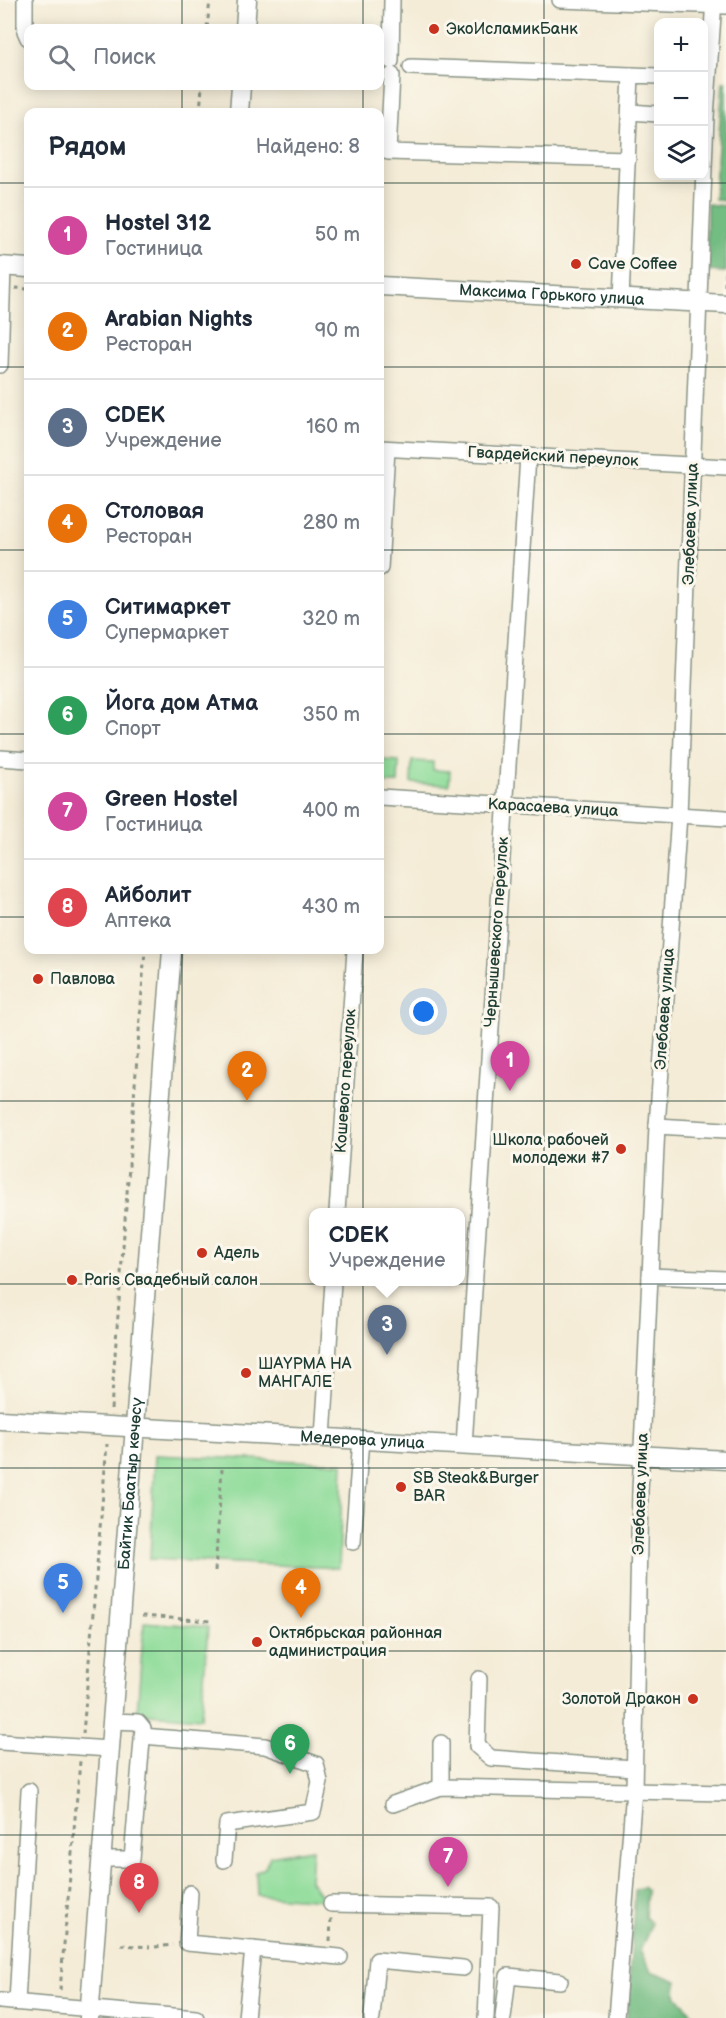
<!DOCTYPE html>
<html lang="ru">
<meta charset="utf-8">
<style>
:root{--surface:#fff;--page:#f6f6f7;--text:#1f2937;--muted:#747a83;--line:#e0e1e3;--accent:#1a73e8}
body{margin:0;font-family:"Balsamiq Sans",sans-serif;background:var(--page);color:var(--text)}
.controls{position:absolute;right:18px;top:18px;display:grid;overflow:hidden;border-radius:12px;box-shadow:0 3px 15px #0003}
.controls button{width:54px;height:54px;display:grid;place-items:center;padding:0;border:0;border-bottom:2px solid var(--line);background:var(--surface);color:var(--text);font:30px sans-serif}
.you{position:absolute;left:424px;top:1012px;width:21px;height:21px;margin:-15px;border:4px solid #fff;border-radius:50%;background:#1a73e8;box-shadow:0 0 0 9px #1a73e833}
.badge{display:grid;place-items:center;width:39px;height:39px;border-radius:50%;background:var(--accent);color:#fff;font-size:20px;font-weight:700}
.pin{position:absolute;translate:-50% -50px;filter:drop-shadow(0 2px 3px #0008)}
.pin::after{content:'';position:absolute;top:32px;width:21px;height:18px;background:inherit;clip-path:polygon(0 0,100% 0,50% 100%)}
.popup{position:absolute;left:309px;top:1208px;width:156px;height:78px;box-sizing:border-box;display:grid;place-content:center;border-radius:12px;background:var(--surface);filter:drop-shadow(0 2px 4px #0005);font-size:20px;white-space:nowrap;color:var(--muted)}
.popup b{font-size:22px;color:var(--text)}
.popup::after{content:'';position:absolute;left:50%;top:100%;margin-left:-12px;border:12px solid transparent;border-top-color:var(--surface)}
.list{margin:0;padding:0;list-style:none}
h2{display:flex;justify-content:space-between;align-items:center;height:78px;margin:0;padding:0 24px;font-size:26px}
h2 small{font-size:20px;font-weight:400;color:var(--muted)}
.list li{display:grid;grid-template-columns:39px 1fr auto;gap:18px;align-items:center;box-sizing:border-box;height:96px;padding:0 24px;border-top:2px solid var(--line)}
.list b{display:block;font-size:22px;white-space:nowrap}
.list p{margin:0;font-size:20px;white-space:nowrap;color:var(--muted)}
.list em{font-size:20px;font-style:normal;color:var(--muted)}
.icon{flex:none;width:33px;height:33px;fill:none;stroke:currentColor;stroke-width:2;stroke-linecap:round;stroke-linejoin:round}
.map{position:relative;flex:none;width:726px;height:2018px;overflow:hidden}
.search{position:absolute;background:var(--surface);box-shadow:0 3px 15px #0003;left:24px;top:24px;width:360px;height:66px;display:flex;align-items:center;gap:15px;box-sizing:border-box;padding:0 21px;border-radius:12px;color:var(--muted);font-size:22px}
.panel{position:absolute;background:var(--surface);box-shadow:0 3px 15px #0003;left:24px;top:108px;width:360px;height:846px;border-radius:12px}
.map>svg:first-child{display:block}
</style>
<div class="map">
<svg width="726" height="2018" viewBox="0 0 726 2018">
<rect width="100%" height="100%" fill="#fbf7ec"/>
<filter id="ink" filterUnits="userSpaceOnUse"><feTurbulence type="fractalNoise" baseFrequency=".0167" numOctaves="2"/><feDisplacementMap in="SourceGraphic" scale="12" xChannelSelector="R" yChannelSelector="G"/><feConvolveMatrix kernelMatrix="1 2 1 2 8 2 1 2 1" color-interpolation-filters="sRGB"/></filter>
<filter id="wash" filterUnits="userSpaceOnUse"><feTurbulence type="fractalNoise" baseFrequency=".008" numOctaves="4" result="noise"/><feDisplacementMap in="SourceGraphic" scale="24" xChannelSelector="R" yChannelSelector="G"/><feGaussianBlur stdDeviation="1.35" result="paint"/><feColorMatrix in="noise" values="0 0 0 0 0 0 0 0 0 0 0 0 0 0 0 0 0 1.4 0 .05"/><feComposite in="paint" operator="in"/></filter>
<g filter="url(#wash)">
<rect width="100%" height="100%" fill="#f4ecd7"/>
<!-- green -->
<g fill="#8fdc9a" stroke="#578c67" stroke-width="1.5">
<path d="M381,760L399,761L398,783H380Z"/>
<path d="M412,761L433,762V770L450,771L449,785L411,783Z"/>
<path d="M155,1455L343,1463L339,1568L150,1559Z"/>
<path d="M144,1622L208,1627L201,1718L137,1713Z"/>
<path d="M312,1849L310,1881L324,1900L257,1895L256,1872L265,1868L270,1856Z"/>
</g>
<!-- forest -->
<g fill="#73bc82" stroke="#497c5b" stroke-width="1.5">
<path d="M723,82H726V200L714,199Z"/>
<path d="M707,204L726,206V272L706,271Z"/>
<path d="M643,1887L647,1891L645,1917L652,1923L640,1951L651,1971L677,1981L676,1995L696,2018H627L635,1890Z"/>
</g>
</g>
<g filter="url(#ink)">
<g fill="none" stroke-linecap="round" stroke-linejoin="round">
<defs>
<g id="minor">
<path d="M25,0V31L28,38"/>
<path d="M560,0L726,6"/>
<path d="M391,61L392,0"/>
<path d="M411,67L631,75"/>
<path d="M392,75L388,152L628,159"/>
<path d="M630,112L658,114"/>
<path d="M621,299L631,75L658,76"/>
<path d="M0,365L3,266"/>
<path d="M380,448L726,467"/>
<path d="M380,568L387,449"/>
<path d="M0,758L28,760"/>
<path d="M380,797L726,818"/>
<path d="M657,1126L726,1130"/>
<path d="M337,1212L355,950"/>
<path d="M650,1276L726,1279"/>
<path d="M323,1437L333,1282"/>
<path d="M464,1445L528,456"/>
<path d="M353,1542L361,1439"/>
<path d="M479,1679L477,1746L491,1758L634,1768"/>
<path d="M142,1736L265,1746L316,1764L320,1782L313,1812L227,1824L224,1860"/>
<path d="M0,1742L110,1749"/>
<path d="M441,1743V1787"/>
<path d="M393,1804L441,1787L726,1793"/>
<path d="M101,1859H132L143,1728L138,1722L112,1721"/>
<path d="M190,1893L187,1943L340,1957"/>
<path d="M331,1904L491,1907L486,2018"/>
<path d="M0,2001L196,2018"/>
<path d="M17,2002L29,1791"/>
<path d="M246,2018L253,1949"/>
<path d="M372,2018L377,1960L463,1968"/>
<path d="M503,2018L508,1976L560,1981"/>
<path d="M616,2018L634,1790L640,1491L657,1126L679,815L706,117L714,0"/>
</g>
<g id="major">
<path d="M245,28L247,0"/>
<path d="M239,112L241,86"/>
<path d="M0,266L28,268"/>
<path id="s1" d="M380,286L726,304"/>
<path id="s2" d="M0,1420L726,1460"/>
<path id="s3" d="M89,2018L172,950"/>
</g>
</defs>
<!-- minor casing -->
<use href="#minor" stroke="#8a9486" stroke-width="18"/>
<!-- major casing -->
<use href="#major" stroke="#8a9486" stroke-width="21"/>
<!-- path -->
<g stroke="#8a9486" stroke-width="3" stroke-dasharray="4.5 4.5" stroke-linecap="butt">
<path d="M207,28L210,0"/>
<path d="M200,112L202,86"/>
<path d="M725,286L726,257"/>
<path d="M15,288L28,289"/>
<path d="M111,1409L145,950"/>
<path d="M215,1571L222,1469"/>
<path d="M142,1616L211,1621"/>
<path d="M83,1734L107,1444"/>
<path d="M330,1941L331,1918"/>
<path d="M121,1945L150,1947"/>
<path d="M155,1947L173,1945"/>
<path d="M60,1990L80,1761"/>
</g>
<!-- minor -->
<use href="#minor" stroke="#fff" stroke-width="15"/>
<!-- major -->
<use href="#major" stroke="#fff" stroke-width="18"/>
</g>
</g>
<!-- grid -->
<path fill="none" stroke="#1f3d34" stroke-width="1.5" stroke-opacity="0.55" d="M182,0V28M363,0V28M544,0V2018M182,86V112M363,86V112M0,183H28M380,183H726M0,367H28M380,367H726M0,550H28M380,550H726M0,734H28M380,734H726M0,917H28M380,917H726M182,950V2018M363,950V2018M0,1101H726M0,1284H726M0,1468H726M0,1651H726M0,1835H726"/>
<!-- markers -->
<g fill="#c8321e" stroke="#fbf7ec" stroke-width="2">
<circle cx="434" cy="29" r="6"/>
<circle cx="576" cy="264" r="6"/>
<circle cx="38" cy="979" r="6"/>
<circle cx="621" cy="1149" r="6"/>
<circle cx="202" cy="1253" r="6"/>
<circle cx="72" cy="1280" r="6"/>
<circle cx="246" cy="1373" r="6"/>
<circle cx="401" cy="1487" r="6"/>
<circle cx="257" cy="1642" r="6"/>
<circle cx="693" cy="1699" r="6"/>
</g>
<g text-anchor="middle" dominant-baseline="central" stroke-width="6" stroke-linejoin="round" paint-order="stroke">
<!-- poi labels -->
<g font-size="16" fill="#1f3d34" stroke="#fbf7ec" text-anchor="start">
<text x="446" y="29">ЭкоИсламикБанк</text>
<text x="588" y="264">Cave Coffee</text>
<text x="50" y="979">Павлова</text>
<text x="609" y="1140" text-anchor="end">Школа рабочей<tspan x="609" dy="18">молодежи #7</tspan></text>
<text x="214" y="1253">Адель</text>
<text x="84" y="1280">Paris Свадебный салон</text>
<text x="258" y="1364">ШАҮРМА НА<tspan x="258" dy="18">МАНГАЛЕ</tspan></text>
<text x="413" y="1478">SB Steak&amp;Burger<tspan x="413" dy="18">BAR</tspan></text>
<text x="269" y="1633">Октябрьская районная<tspan x="269" dy="18">администрация</tspan></text>
<text x="681" y="1699" text-anchor="end">Золотой Дракон</text>
</g>
<!-- street labels -->
<g font-size="16" fill="#1f3d34" stroke="#fbf7ec">
<text stroke="none"><textPath href="#s1" startOffset="172">Максима Горького улица</textPath></text>
<text transform="translate(553 457) rotate(3)">Гвардейский переулок</text>
<text transform="translate(691 524) rotate(-88)">Элебаева улица</text>
<text transform="translate(553 808) rotate(3)">Карасаева улица</text>
<text transform="translate(497 932) rotate(-86)">Чернышевского переулок</text>
<text transform="translate(665 1009) rotate(-86)">Элебаева улица</text>
<text transform="translate(346 1081) rotate(-86)">Кошевого переулок</text>
<text stroke="none"><textPath href="#s2" startOffset="363">Медерова улица</textPath></text>
<text stroke="none"><textPath href="#s3" startOffset="536">Байтик Баатыр көчөсү</textPath></text>
<text transform="translate(641 1494) rotate(-88)">Элебаева улица</text>
</g>
</g>
</svg>
<div class="controls">
<button>+</button>
<button>−</button>
<button><svg class="icon" aria-label="layers" viewBox="0 0 24 24"><path d="M12 4l9 5-9 5-9-5zM3 14l9 5 9-5"/></svg></button>
</div>
<div class="you"></div>
<div class="pin badge" style="left:510px;top:1091px;background:#d1479c">1</div>
<div class="pin badge" style="left:247px;top:1101px;background:#e8710a">2</div>
<div class="pin badge" style="left:387px;top:1355px;background:#5c6f8a">3</div>
<div class="popup"><b>CDEK</b>Учреждение</div>
<div class="pin badge" style="left:301px;top:1618px;background:#e8710a">4</div>
<div class="pin badge" style="left:63px;top:1613px;background:#3f7fe0">5</div>
<div class="pin badge" style="left:290px;top:1774px;background:#2e9e5b">6</div>
<div class="pin badge" style="left:448px;top:1887px;background:#d1479c">7</div>
<div class="pin badge" style="left:139px;top:1913px;background:#e0444e">8</div>
<div class="search"><svg class="icon" aria-label="search" viewBox="0 0 24 24"><circle cx="10" cy="10" r="6"/><path d="M15 15l6 6"/></svg>Поиск</div>
<section class="panel">
<h2>Рядом<small>Найдено: 8</small></h2>
<ul class="list">
<li><span class="badge" style="background:#d1479c">1</span><div><b>Hostel 312</b><p>Гостиница</p></div><em>50 m</em></li>
<li><span class="badge" style="background:#e8710a">2</span><div><b>Arabian Nights</b><p>Ресторан</p></div><em>90 m</em></li>
<li><span class="badge" style="background:#5c6f8a">3</span><div><b>CDEK</b><p>Учреждение</p></div><em>160 m</em></li>
<li><span class="badge" style="background:#e8710a">4</span><div><b>Столовая</b><p>Ресторан</p></div><em>280 m</em></li>
<li><span class="badge" style="background:#3f7fe0">5</span><div><b>Ситимаркет</b><p>Супермаркет</p></div><em>320 m</em></li>
<li><span class="badge" style="background:#2e9e5b">6</span><div><b>Йога дом Атма</b><p>Спорт</p></div><em>350 m</em></li>
<li><span class="badge" style="background:#d1479c">7</span><div><b>Green Hostel</b><p>Гостиница</p></div><em>400 m</em></li>
<li><span class="badge" style="background:#e0444e">8</span><div><b>Айболит</b><p>Аптека</p></div><em>430 m</em></li>
</ul>
</section>
</div>
